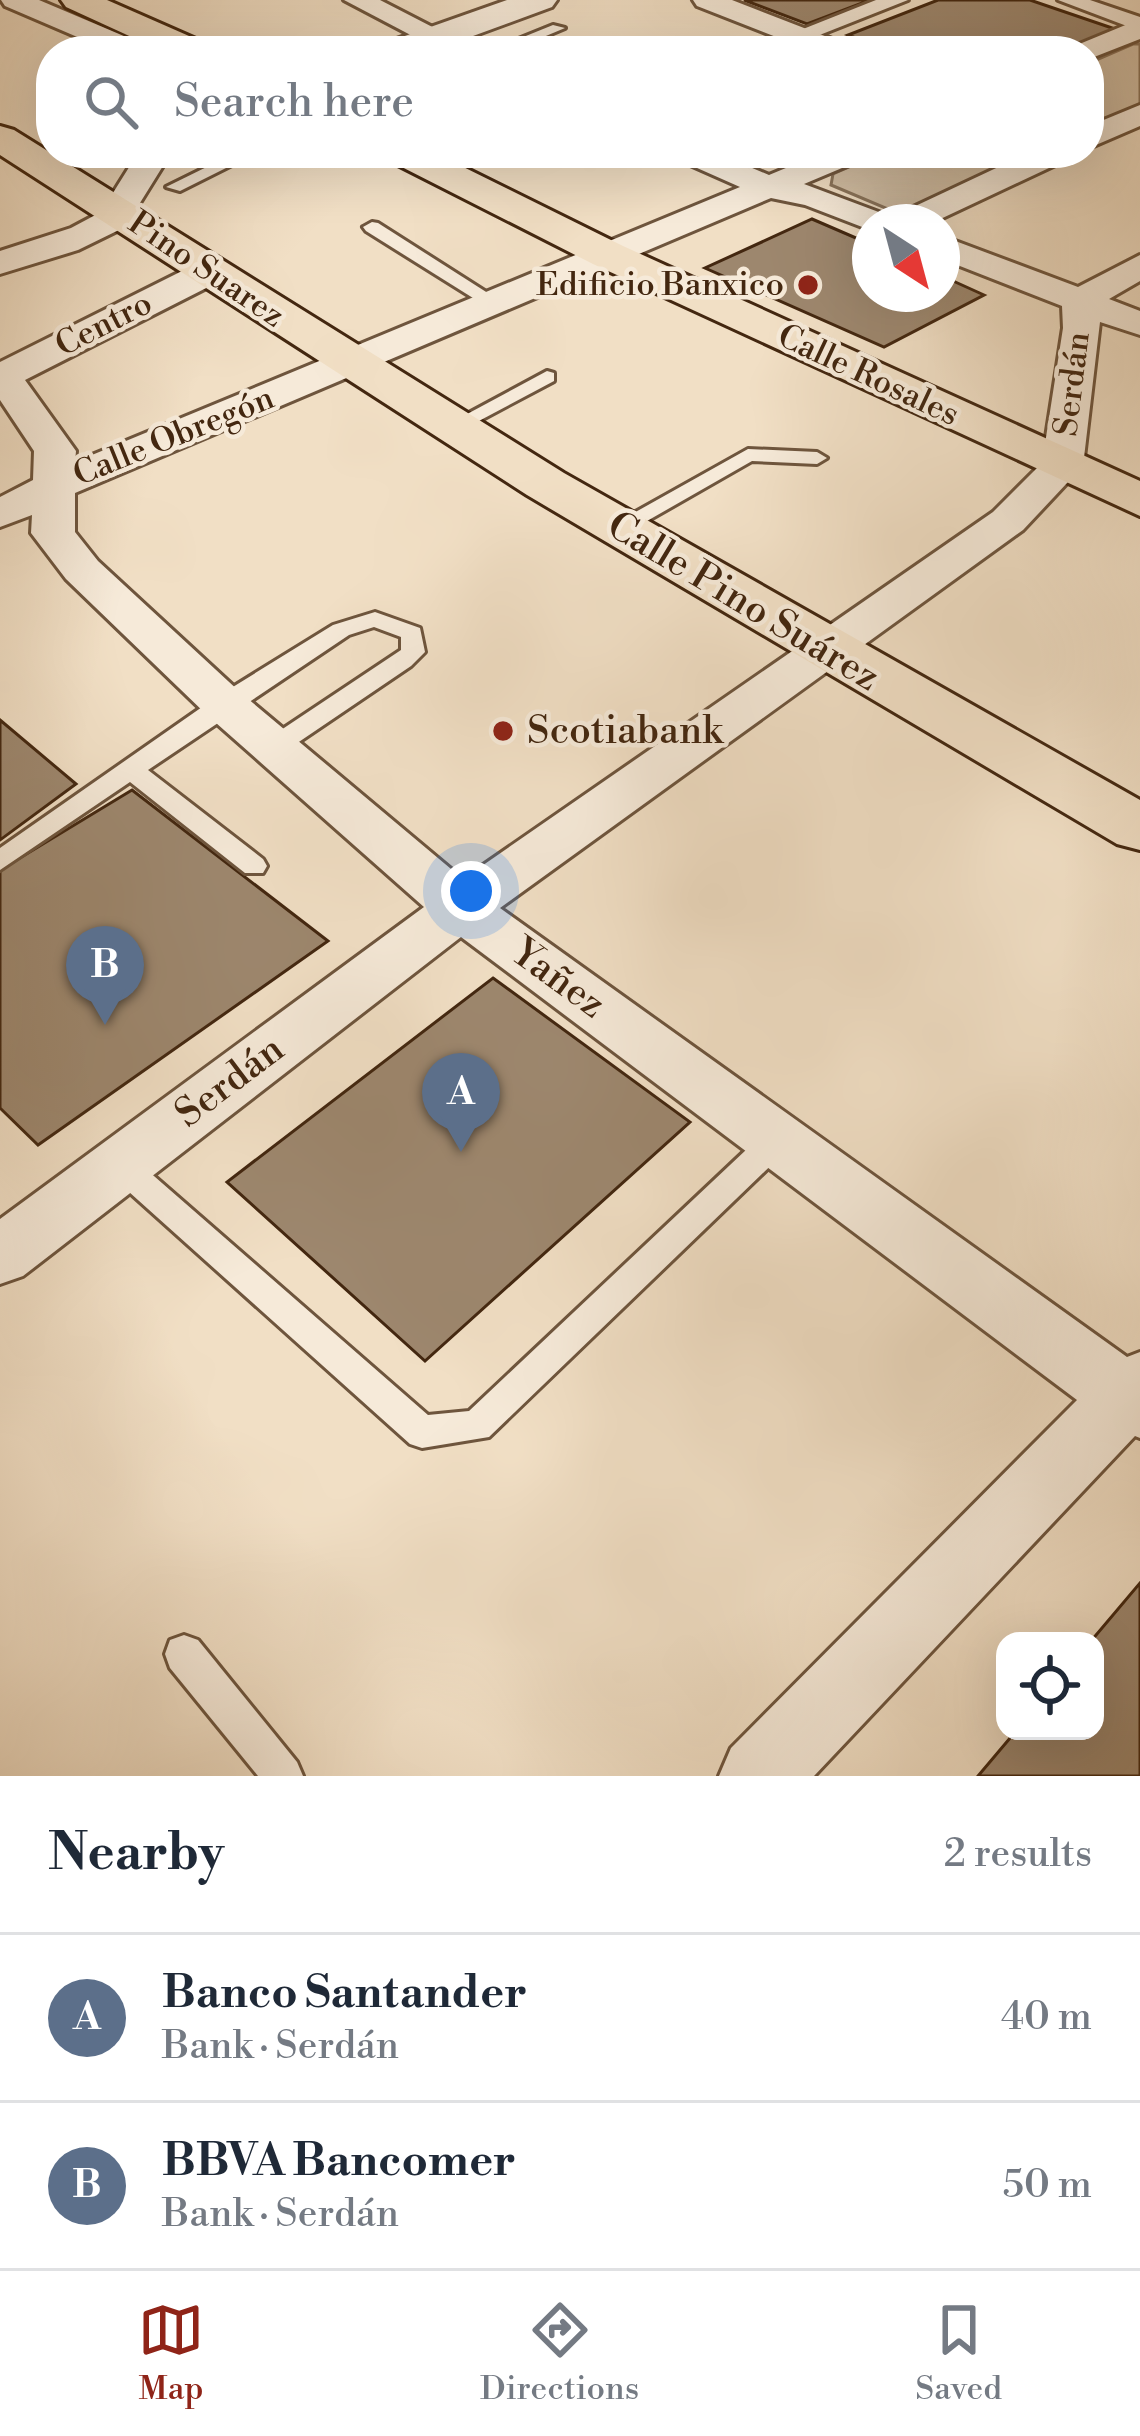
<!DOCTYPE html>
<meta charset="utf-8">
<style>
:root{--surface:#fff;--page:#f2f2f3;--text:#1f2937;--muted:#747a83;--line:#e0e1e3;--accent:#8f2418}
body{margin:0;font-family:"Libre Bodoni",serif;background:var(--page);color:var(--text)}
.controls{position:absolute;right:36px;bottom:36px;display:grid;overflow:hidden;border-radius:24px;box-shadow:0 12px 48px #0002}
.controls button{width:108px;height:108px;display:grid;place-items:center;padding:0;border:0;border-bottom:3px solid var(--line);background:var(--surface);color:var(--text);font:60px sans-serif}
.compass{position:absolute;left:852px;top:204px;width:108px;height:108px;border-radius:50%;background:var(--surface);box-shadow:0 12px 48px #0002;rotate:144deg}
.you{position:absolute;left:471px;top:891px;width:42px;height:42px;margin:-30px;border:9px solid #fff;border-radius:50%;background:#1a73e8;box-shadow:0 0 0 18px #1a73e833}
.badge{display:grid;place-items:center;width:78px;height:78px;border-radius:50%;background:var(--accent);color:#fff;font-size:39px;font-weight:700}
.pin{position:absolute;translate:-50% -99px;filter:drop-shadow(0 3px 6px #0008)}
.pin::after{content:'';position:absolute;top:63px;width:42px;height:36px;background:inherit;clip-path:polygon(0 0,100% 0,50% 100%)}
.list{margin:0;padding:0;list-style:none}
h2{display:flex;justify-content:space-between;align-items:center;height:156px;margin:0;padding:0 48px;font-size:51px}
h2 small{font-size:39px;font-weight:400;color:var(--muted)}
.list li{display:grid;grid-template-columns:78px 1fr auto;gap:36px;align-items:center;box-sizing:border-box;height:168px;padding:0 48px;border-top:3px solid var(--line)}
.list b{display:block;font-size:45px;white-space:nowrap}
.list p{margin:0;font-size:39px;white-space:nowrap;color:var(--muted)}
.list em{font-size:39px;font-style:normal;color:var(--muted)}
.icon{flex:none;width:66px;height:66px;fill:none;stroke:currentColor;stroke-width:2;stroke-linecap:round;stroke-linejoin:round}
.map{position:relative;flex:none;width:1140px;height:1776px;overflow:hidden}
.search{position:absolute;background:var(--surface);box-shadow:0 12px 48px #0002;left:36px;right:36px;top:36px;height:132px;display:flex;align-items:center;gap:30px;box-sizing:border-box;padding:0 42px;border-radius:48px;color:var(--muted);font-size:45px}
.sheet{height:492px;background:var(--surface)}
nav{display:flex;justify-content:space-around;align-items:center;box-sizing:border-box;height:168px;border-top:3px solid var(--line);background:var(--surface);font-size:33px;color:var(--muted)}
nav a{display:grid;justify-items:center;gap:6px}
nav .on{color:var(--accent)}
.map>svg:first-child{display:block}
</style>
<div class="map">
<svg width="1140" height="1776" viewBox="0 0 1140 1776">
<rect width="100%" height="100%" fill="#f1dfc5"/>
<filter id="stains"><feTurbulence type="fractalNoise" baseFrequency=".00167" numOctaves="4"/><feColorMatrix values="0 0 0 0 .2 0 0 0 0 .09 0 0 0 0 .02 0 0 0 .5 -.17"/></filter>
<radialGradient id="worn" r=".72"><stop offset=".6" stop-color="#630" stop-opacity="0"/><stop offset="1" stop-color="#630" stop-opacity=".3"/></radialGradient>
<!-- green -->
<g fill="#d3c0a6" stroke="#8b745b" stroke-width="3">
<path d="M1133,44H1140V105L1089,129V63Z"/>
<path d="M881,153H1034L914,208L890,210L831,185L833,174Z"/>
</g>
<!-- building -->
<g fill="#9d876e" stroke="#432710" stroke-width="3">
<path d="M744,0H870L807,24Z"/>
<path d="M938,0H1030L1115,29L1064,51H889L848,35Z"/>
<path d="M812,219L870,244V294H942V276L984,295L884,347L705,268Z"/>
<path d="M0,720L76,784L0,840Z"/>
<path d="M132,790L328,941L38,1145L0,1108V870Z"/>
<path d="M493,978L690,1122L425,1361L227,1182Z"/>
<path d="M1140,1583V1776H978L1016,1731H1095L1091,1641Z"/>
</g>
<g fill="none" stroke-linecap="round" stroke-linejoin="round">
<defs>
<g id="service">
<path d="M553,25L565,28L510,51H489Z"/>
<path d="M235,153H256L180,191L166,187Z"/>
<path d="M372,222L378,223L505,304L489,308L366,231L363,227Z"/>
<path d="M547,371L554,373V381L460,431L453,433L443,427Z"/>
<path d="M748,449L817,452L827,458L817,464L752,461L626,533L618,535L607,528Z"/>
<path d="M375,612L420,628L425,652L411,666L284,752H266L263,746L266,740L401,650V637L374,627L349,635L148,770L263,859L267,866L263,873H245L130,782L0,870V848L215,698L333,625Z"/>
<path d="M777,1127L788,1131L792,1140L788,1149L489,1437L422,1448L410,1444L109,1174L104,1165L109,1156L120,1152L131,1156L428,1415L469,1411L766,1131Z"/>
<path d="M184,1635L198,1640L297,1762L303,1776H258L170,1668L165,1654L170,1640Z"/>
</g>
<g id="pedestrian">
<path d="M876,0H908L807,40L799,42L788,35Z"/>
<path d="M1058,0H1090L1140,17V31Z"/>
</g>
<g id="minor">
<path d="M1,0H39L145,45L150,51H110L5,6Z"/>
<path d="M344,0H380L479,51H441Z"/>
<path d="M693,0H732L848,45L853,51H812L697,6Z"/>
<path d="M1140,19V39L1089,59V51H1072L1077,45Z"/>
<path d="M1140,105V126L1089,148V126Z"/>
<path d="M138,153H171L125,227L78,250L0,274V251L71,228L101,212Z"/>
<path d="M674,153H717L769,175L822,153H866L861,160L804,184L892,217L1028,153H1071L1066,160L934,222H870V230L805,205L771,198L75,493V532L98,561L241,693L463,879L993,512L1042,463L1063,328L1062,306L942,259V236L1078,287L1140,255V281L1109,299L1140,311V335L1100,322L1083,466L1023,530L500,908L1127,1357L1140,1352V1438L1135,1436L814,1776H719L731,1748L1077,1400L461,937L23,1276L0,1284V1219L424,907L207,715L66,579L31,533L32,515L0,527V497L33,480L34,451L0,400V362L194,265H220L225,273L220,281L25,380L76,451L75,462L740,187L679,160Z"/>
</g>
<path id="tertiary" d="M507,0H557L552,7L432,51H380L385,43Z"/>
<g id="primary">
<path d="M61,0H107L205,43L210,51H162L66,7Z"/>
<path d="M0,126L14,130L564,473L1140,800V850L1117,844L527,495L0,155Z"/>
<path d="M384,153H435L623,246L1140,481V516L593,264L390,161Z"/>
</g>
</defs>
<!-- service casing -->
<use href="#service" stroke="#6e553d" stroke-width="6"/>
<!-- pedestrian casing -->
<use href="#pedestrian" stroke="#6e553d" stroke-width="6"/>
<!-- minor casing -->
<use href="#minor" stroke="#6e553d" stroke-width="6"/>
<!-- tertiary casing -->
<use href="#tertiary" stroke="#6e553d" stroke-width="6"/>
<!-- primary casing -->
<use href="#primary" stroke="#432710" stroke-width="6"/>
<!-- service -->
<use href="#service" fill="#f6ead9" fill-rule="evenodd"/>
<!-- pedestrian -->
<use href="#pedestrian" fill="#f6ead9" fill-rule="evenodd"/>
<!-- minor -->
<use href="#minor" fill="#f6ead9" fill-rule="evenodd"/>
<!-- tertiary -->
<use href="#tertiary" fill="#f6ead9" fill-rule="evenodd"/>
<!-- primary -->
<use href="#primary" fill="#f1dfc5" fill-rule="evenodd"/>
</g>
<!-- markers -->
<g fill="#8f2418" stroke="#f6ead9" stroke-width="4.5">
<circle cx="808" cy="285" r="12"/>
<circle cx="503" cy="731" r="12"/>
</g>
<g text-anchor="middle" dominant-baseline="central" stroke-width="9" stroke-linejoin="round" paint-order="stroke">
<!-- far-street labels -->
<g font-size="33" fill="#432710" stroke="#f6ead9">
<text transform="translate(206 270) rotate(34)">Pino Suarez</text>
<text transform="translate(104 325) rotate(-27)">Centro</text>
<text transform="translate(868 376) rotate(25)">Calle Rosales</text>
<text transform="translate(1073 384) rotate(-83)">Serdán</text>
<text transform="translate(174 437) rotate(-22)">Calle Obregón</text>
</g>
<!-- far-poi labels -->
<g font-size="33" fill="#432710" stroke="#f6ead9" text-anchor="end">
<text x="784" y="285">Edificio Banxico</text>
</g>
<!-- street labels -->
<g font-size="39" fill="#432710" stroke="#f6ead9">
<text transform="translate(743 602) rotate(31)">Calle Pino Suárez</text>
<text transform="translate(558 979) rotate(36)">Yañez</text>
<text transform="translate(230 1082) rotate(-37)">Serdán</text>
</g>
<!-- poi labels -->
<g font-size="39" fill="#432710" stroke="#f6ead9" text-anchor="start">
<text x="527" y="731">Scotiabank</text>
</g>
</g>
<rect width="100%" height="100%" filter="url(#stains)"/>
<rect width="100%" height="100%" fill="url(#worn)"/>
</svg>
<div class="controls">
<button><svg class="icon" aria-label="locate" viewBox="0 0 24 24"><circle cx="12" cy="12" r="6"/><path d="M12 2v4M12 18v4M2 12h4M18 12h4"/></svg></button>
</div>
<svg class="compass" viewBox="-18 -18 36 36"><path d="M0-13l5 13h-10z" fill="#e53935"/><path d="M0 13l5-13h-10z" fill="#747a83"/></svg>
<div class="you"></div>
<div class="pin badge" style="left:461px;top:1152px;background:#5c6f8a">A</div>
<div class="pin badge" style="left:105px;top:1025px;background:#5c6f8a">B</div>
<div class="search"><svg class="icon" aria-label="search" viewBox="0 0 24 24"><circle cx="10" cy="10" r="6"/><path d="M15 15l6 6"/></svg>Search here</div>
</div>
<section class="sheet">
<h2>Nearby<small>2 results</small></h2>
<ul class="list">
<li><span class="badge" style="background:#5c6f8a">A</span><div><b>Banco Santander</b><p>Bank · Serdán</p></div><em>40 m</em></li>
<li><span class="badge" style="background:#5c6f8a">B</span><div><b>BBVA Bancomer</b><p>Bank · Serdán</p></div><em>50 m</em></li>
</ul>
</section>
<nav>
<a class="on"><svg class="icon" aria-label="map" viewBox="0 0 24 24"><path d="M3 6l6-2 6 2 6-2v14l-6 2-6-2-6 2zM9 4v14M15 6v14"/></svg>Map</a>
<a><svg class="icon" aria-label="directions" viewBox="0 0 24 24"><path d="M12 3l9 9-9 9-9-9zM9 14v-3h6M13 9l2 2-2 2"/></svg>Directions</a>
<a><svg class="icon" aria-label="saved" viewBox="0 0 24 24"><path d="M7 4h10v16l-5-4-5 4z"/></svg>Saved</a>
</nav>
